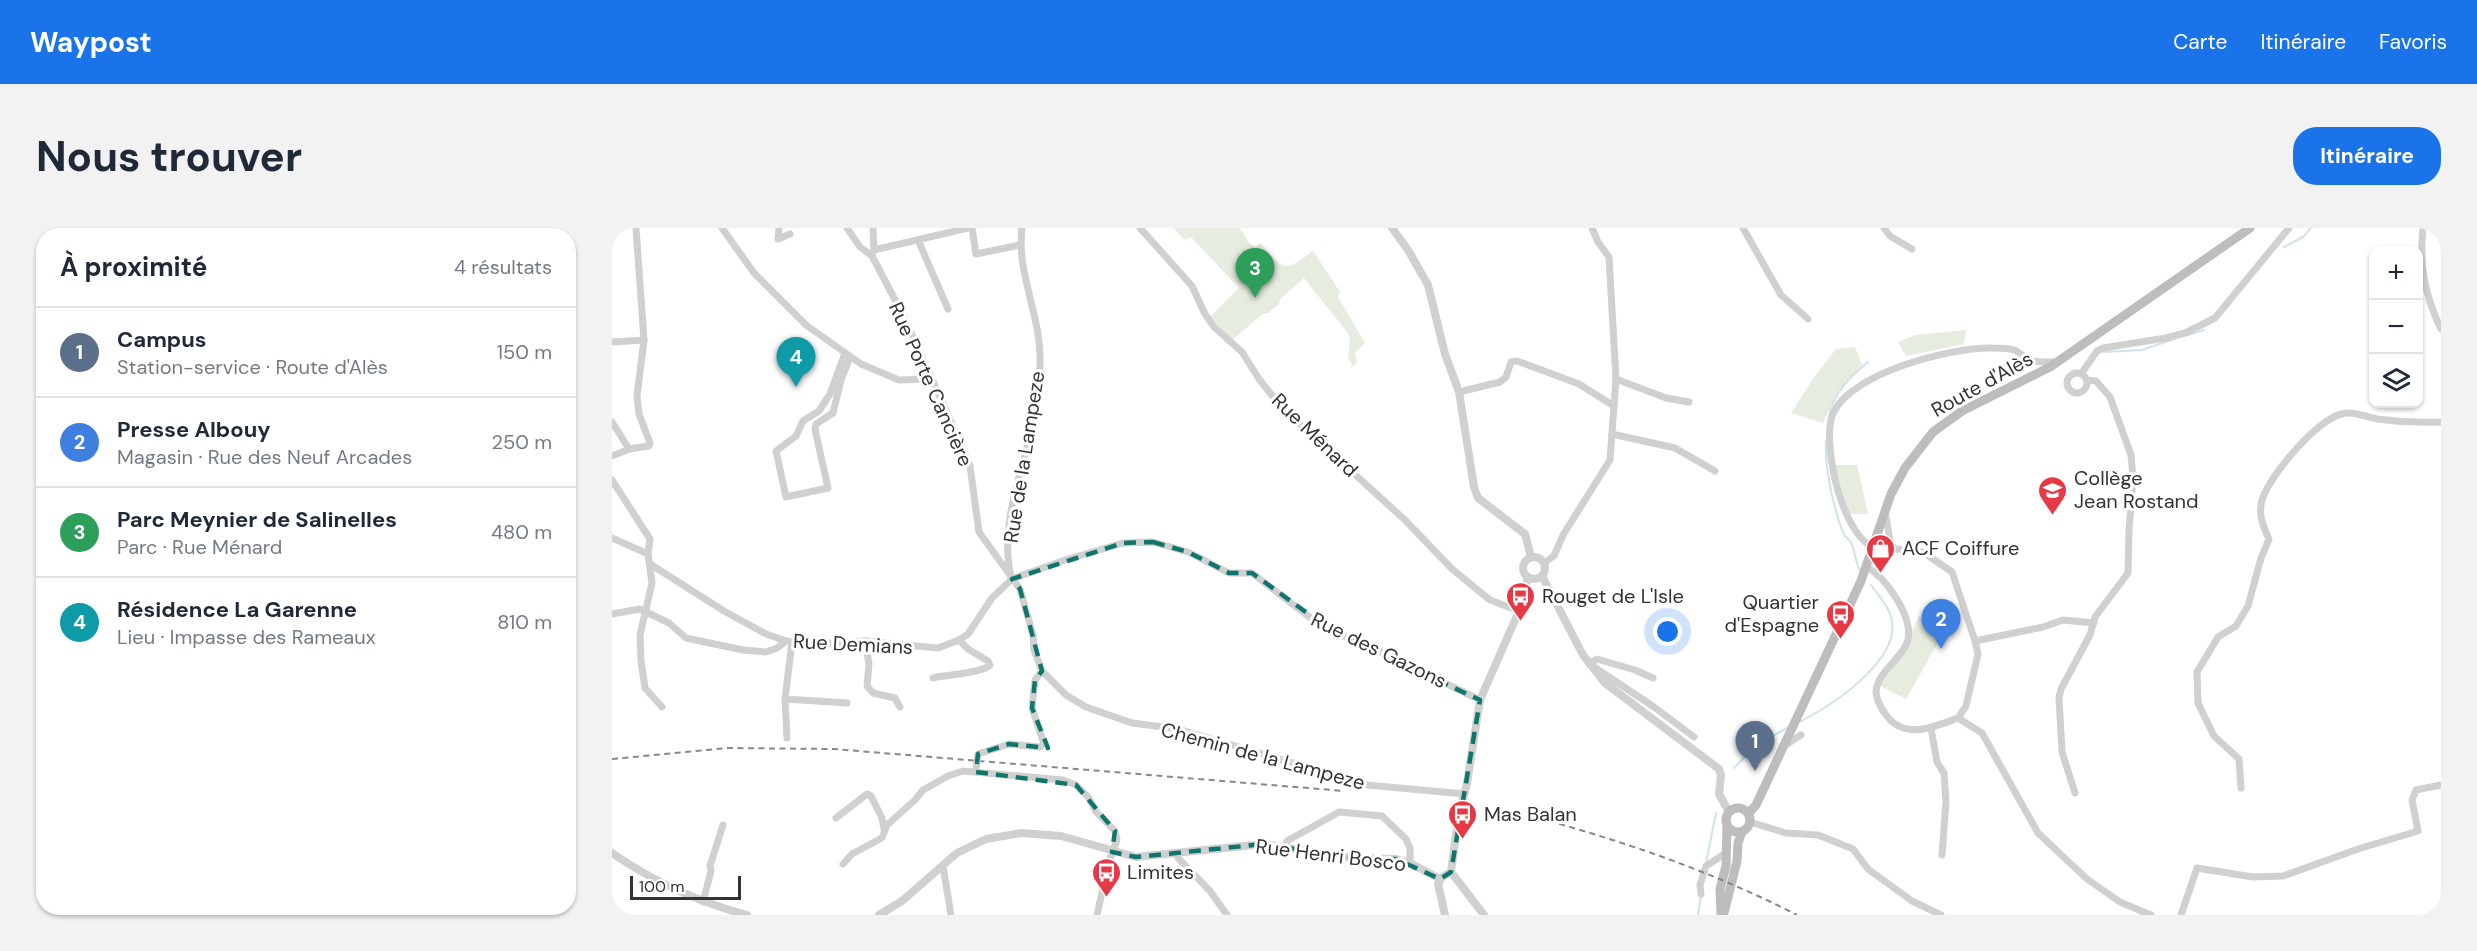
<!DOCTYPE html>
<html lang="fr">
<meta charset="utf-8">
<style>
:root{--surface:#fff;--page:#f2f2f3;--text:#1f2937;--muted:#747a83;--line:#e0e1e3;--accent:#1a73e8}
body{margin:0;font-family:"DM Sans",sans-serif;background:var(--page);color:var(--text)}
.controls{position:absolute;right:18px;top:18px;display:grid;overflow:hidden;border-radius:12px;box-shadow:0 2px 4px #0004}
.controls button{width:54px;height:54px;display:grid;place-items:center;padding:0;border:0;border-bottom:2px solid var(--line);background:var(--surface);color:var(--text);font:30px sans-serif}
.scale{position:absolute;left:18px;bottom:15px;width:111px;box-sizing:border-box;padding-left:6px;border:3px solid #333;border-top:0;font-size:16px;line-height:21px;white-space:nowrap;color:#333;-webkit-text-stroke:4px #fff;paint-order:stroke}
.you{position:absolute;left:1056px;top:404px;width:21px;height:21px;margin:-15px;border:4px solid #fff;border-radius:50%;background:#1a73e8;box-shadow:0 0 0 9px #1a73e833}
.badge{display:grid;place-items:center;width:39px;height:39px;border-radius:50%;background:var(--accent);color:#fff;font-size:20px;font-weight:700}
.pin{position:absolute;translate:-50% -50px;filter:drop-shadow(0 2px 3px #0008)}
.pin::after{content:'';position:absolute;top:32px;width:21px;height:18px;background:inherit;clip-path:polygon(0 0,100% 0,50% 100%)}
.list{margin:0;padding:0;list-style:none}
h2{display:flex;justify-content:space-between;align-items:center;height:78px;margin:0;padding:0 24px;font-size:26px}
h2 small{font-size:20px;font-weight:400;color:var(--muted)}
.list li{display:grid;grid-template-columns:39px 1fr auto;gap:18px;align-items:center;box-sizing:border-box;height:90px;padding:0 24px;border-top:2px solid var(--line)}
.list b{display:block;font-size:22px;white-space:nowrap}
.list p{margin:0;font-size:20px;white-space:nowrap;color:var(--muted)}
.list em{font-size:20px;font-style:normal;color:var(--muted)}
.icon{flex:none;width:33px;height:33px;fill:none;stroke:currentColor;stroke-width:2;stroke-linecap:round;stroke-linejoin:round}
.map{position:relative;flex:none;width:1829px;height:687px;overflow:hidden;border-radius:24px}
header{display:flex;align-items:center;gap:36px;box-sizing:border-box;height:84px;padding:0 30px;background:var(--accent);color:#fff}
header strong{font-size:28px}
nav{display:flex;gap:33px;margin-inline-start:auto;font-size:21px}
.intro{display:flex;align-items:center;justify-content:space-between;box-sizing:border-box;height:144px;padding:0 36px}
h1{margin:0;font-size:42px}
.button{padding:15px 27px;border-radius:24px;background:var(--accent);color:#fff;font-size:21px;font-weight:700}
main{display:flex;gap:36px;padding:0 36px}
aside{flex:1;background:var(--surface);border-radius:24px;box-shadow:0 2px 4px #0004}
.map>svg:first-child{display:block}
</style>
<header>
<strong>Waypost</strong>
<nav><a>Carte</a><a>Itinéraire</a><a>Favoris</a></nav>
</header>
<div class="intro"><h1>Nous trouver</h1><a class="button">Itinéraire</a></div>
<main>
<aside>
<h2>À proximité<small>4 résultats</small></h2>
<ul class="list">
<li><span class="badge" style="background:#5c6f8a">1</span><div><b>Campus</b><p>Station-service · Route d'Alès</p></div><em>150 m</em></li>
<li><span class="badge" style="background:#3f7fe0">2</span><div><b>Presse Albouy</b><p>Magasin · Rue des Neuf Arcades</p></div><em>250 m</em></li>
<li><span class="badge" style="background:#2e9e5b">3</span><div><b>Parc Meynier de Salinelles</b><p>Parc · Rue Ménard</p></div><em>480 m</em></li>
<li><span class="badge" style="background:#0f9aa8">4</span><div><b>Résidence La Garenne</b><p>Lieu · Impasse des Rameaux</p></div><em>810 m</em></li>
</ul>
</aside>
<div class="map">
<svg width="1829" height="687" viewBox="0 0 1829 687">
<rect width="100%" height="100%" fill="#fff"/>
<!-- green -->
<g fill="#e6ecdf">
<path d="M562,0H628L637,15L643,19L649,15C672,43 672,45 701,23L728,64L726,69L753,115L743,124L745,135L739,140L740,135L736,131L738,112L736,105L692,50L668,71L667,76L656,85H652L620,112L598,89L627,60L579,9L572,12Z"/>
<path d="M1354,102L1352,116L1294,128L1286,114L1304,107Z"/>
<path d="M1243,119L1250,137L1225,165L1211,195L1179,185L1203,148L1224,121Z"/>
<path d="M1224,237H1245L1256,286H1236L1225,257Z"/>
<path d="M1307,388L1333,402L1294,471L1266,457L1296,413Z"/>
</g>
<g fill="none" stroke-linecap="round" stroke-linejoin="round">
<!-- stream -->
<g stroke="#cfe2ee" stroke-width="2">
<path d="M1672,19L1691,9L1699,0"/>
<path d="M1576,107L1592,102"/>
<path d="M1492,124L1530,122L1565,110"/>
<path d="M1217,189C1221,165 1238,149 1256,134"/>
<path d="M1214,213C1212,235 1222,285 1232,306C1233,309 1236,310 1238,313C1244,322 1242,334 1249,344"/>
<path d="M1187,494C1219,479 1287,433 1280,393C1278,380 1267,368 1259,357"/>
<path d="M1122,540L1144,517L1177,499"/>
<path d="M1094,635L1104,585"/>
<path d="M1086,687L1089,667"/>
</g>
<!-- minor -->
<g stroke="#d0d0d0" stroke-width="7">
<path d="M110,0L142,45L194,97L249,136L287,152L320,151"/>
<path d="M167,0L166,11L178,6"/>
<path d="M235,0L248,19L260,28L291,87L333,180L358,238L367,304L408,361L421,407L422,422L430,443L423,452L420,480L432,516L428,519L397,516L366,526V528"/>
<path d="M261,0L262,22"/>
<path d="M360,0L364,26L408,17"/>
<path d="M528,0L580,58L593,86L602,99L630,124L647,151L670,180L793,292L840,341L878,372L907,383"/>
<path d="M1131,0L1169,67L1196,91"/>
<path d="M1272,0L1278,8L1300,21"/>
<path d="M1811,0C1807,37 1813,68 1829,101"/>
<path d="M306,12L336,81"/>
<path d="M260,28L262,22L356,0"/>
<path d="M0,114L32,112"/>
<path d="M233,125L218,166L207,183L191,193L184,208L164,223L174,269L216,260L203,201L204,196L221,185L229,152L238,129"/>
<circle cx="1465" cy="155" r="10"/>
<path d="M1469,146L1485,123L1491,120L1554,110L1573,105L1603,90L1677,0"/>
<path d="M1004,151L1054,170L1077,174"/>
<path d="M847,164L888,154L894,149L899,134L905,133L967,156L1002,178"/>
<path d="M0,194L17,221"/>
<path d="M1000,206L1063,220L1103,243"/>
<path d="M0,228L17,221L37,218L38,215L27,186L25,168L32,112L24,0"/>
<path d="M0,252L38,311L36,326L40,355L28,407L29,433L33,460L50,479"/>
<path d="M1273,283L1279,318L1284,321L1311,324L1340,344L1363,413L1366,426L1354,478L1346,490L1370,505L1426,605L1475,651L1508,674L1539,687"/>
<path d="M0,310L36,326"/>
<path d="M1261,320C1238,307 1225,265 1221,241C1218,225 1216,206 1219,191C1231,146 1339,119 1380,120C1386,120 1396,120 1402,122C1408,124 1412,130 1418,132C1426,135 1437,134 1445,134"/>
<path d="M932,335L942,328L951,307L998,232L1004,151L997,29L986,14L980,0"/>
<path d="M38,336L112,383L154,406L174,413L205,416L253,413L326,420L347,412L356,406L380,370L400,351L453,332L511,315L541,314L576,324L617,345H640L696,388L720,403L763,421L868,472"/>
<path d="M1255,339C1274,350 1301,388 1296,412C1291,430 1266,443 1264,463C1264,470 1268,478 1272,484C1290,513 1320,500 1346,490"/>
<path d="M399,349C387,296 410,246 421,195C425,177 427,155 428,136C430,89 404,46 410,0"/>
<path d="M0,386L28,381L57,395L74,410L131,422L154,424L165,420L174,413"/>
<path d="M253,413L257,436L255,458L261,465L283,470L288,479"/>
<path d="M1363,413L1431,399L1451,392L1482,395"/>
<path d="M977,436L985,431L1023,442L1041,450"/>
<path d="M979,437L1042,479L1082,509"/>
<path d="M430,443L454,467L474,479L520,495L566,501L755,557L853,566"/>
<path d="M321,450C335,446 369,446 378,437L376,433L356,421L347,412"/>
<path d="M173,471L235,475"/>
<path d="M1319,500L1325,534L1332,545L1334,574L1330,627"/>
<path d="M175,510L173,471L180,414"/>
<path d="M1172,518L1189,507"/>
<path d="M1629,560L1627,531L1602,508L1586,475L1585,444L1606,409L1624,398L1636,378L1649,330L1657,311C1651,298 1646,286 1650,272C1657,248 1708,187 1734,185C1743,184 1756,189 1765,191C1787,194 1807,195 1829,194"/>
<path d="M1463,565L1450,524L1447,470L1449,461L1478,407L1483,389L1516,345L1517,302L1521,250L1519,227L1498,169L1484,153L1475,152"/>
<path d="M224,590L255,566L259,568L270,590L272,601"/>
<path d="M1138,594L1174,605L1206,607L1241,621L1256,641L1300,673L1329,687"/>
<path d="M673,619L675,613L727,584L770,588L794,611L798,620V635"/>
<path d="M564,625L566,630L598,663L615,687"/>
<path d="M231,636L240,626L270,610L275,597L303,572L311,562L336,548L351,543L451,552L464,557L477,570L484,584L503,603L505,612L497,633L485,687"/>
<path d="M331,638L339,687"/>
<path d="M1089,666L1088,657L1094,638L1114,625"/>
<path d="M91,674L99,643L98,638L111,597"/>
<path d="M1569,687L1585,640L1641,649L1671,648L1746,621L1806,603L1800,572L1804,562L1829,557"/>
</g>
<!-- tertiary -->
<g stroke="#d0d0d0" stroke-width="8">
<path d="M780,0L796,22L816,57L833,126L847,164L862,259L866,270L913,306L919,329"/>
<circle cx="922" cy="340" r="11"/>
<path d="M930,348L971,427L993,455L1107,541L1109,547L1107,566L1117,584"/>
<path d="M855,555L868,472L907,383L916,349"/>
<path d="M0,625C43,655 86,674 135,687"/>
<path d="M839,644L872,687"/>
<path d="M839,644L846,591"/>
<path d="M267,687L290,673L345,625L374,611L409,605L449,608L524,629L652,616L739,630L784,631L798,635L828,651"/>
<path d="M833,687L826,656L830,649L839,644"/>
</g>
<!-- secondary -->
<g stroke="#bdbdbd" stroke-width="9">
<circle cx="1126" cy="592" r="12"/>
<path d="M1136,586L1144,577L1249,353L1279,266L1293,240L1321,204L1350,183L1438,139L1638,0"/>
<path d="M1112,685L1125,633L1126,615L1130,604"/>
<path d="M1109,687L1108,661L1114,638L1115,596"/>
</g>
<!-- rail -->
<g stroke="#888" stroke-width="2" stroke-dasharray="6 4.5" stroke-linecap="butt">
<path d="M0,531L116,520L222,521L732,563"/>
<path d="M937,593C1023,617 1105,646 1185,687"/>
</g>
<!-- minor-bridge -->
<path stroke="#d0d0d0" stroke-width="7" d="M364,541L366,528"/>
<!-- tertiary-bridge -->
<path stroke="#d0d0d0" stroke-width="8" d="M846,591L855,555"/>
</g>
<!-- marked area -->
<path fill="none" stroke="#0f766e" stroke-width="4.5" stroke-dasharray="12 8" stroke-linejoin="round" d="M541,314L576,324L617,345H640L720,403L868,472L839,644L828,651L784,631L739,630L652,616L524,629L500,624L503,603L464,557L364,544L366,526L397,516L436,520L420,480L423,452L430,443L408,361L400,351L511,315Z"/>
<!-- icons -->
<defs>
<symbol id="school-pin" viewBox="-11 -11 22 30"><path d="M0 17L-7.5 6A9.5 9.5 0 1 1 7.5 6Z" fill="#e63946" stroke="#fff"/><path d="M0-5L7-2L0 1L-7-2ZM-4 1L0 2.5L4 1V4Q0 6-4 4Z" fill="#fff"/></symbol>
<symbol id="shop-pin" viewBox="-11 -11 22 30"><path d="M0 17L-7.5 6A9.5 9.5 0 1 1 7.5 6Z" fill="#e63946" stroke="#fff"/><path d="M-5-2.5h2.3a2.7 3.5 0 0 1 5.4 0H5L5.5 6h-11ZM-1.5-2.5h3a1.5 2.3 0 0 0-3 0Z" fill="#fff"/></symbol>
<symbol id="bus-pin" viewBox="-11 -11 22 30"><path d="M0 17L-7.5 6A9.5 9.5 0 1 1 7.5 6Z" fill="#e63946" stroke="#fff"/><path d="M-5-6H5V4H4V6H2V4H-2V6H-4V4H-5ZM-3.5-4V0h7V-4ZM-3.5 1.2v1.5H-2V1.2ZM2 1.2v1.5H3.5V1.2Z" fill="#fff"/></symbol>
</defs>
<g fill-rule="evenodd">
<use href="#school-pin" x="1424" y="246" width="33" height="45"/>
<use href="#shop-pin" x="1252" y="304" width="33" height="45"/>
<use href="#bus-pin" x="892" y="352" width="33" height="45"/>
<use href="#bus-pin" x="1212" y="370" width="33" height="45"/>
<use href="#bus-pin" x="834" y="570" width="33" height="45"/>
<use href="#bus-pin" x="478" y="628" width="33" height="45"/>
</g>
<g text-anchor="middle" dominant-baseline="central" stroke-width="6" stroke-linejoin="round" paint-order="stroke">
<!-- street labels -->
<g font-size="20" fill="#333" stroke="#fff">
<text transform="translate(319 156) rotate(66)">Rue Porte Cancière</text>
<text transform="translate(1370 156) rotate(-29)">Route d'Alès</text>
<text transform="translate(703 207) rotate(44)">Rue Ménard</text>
<text transform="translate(412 229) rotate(-81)">Rue de la Lampeze</text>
<text transform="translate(241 416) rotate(3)">Rue Demians</text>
<text transform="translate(767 422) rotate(26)">Rue des Gazons</text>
<text transform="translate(651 528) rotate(15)">Chemin de la Lampeze</text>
<text transform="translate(719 627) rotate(7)">Rue Henri Bosco</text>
</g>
<!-- poi labels -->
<g font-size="20" fill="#333" stroke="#fff" text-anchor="start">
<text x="1462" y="250">Collège<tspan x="1462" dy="23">Jean Rostand</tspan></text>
<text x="1290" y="320">ACF Coiffure</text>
<text x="930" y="368">Rouget de L'Isle</text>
<text x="1207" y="374" text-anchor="end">Quartier<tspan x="1207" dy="23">d'Espagne</tspan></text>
<text x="872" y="586">Mas Balan</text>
<text x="515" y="644">Limites</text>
</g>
</g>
</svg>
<div class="controls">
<button>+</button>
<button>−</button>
<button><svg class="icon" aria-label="layers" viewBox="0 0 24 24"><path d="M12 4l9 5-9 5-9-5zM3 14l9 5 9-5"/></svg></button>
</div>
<div class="scale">100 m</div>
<div class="you"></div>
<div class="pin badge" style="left:1143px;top:543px;background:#5c6f8a">1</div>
<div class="pin badge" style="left:1329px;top:421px;background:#3f7fe0">2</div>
<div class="pin badge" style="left:643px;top:70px;background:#2e9e5b">3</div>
<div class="pin badge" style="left:184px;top:159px;background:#0f9aa8">4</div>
</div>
</main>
